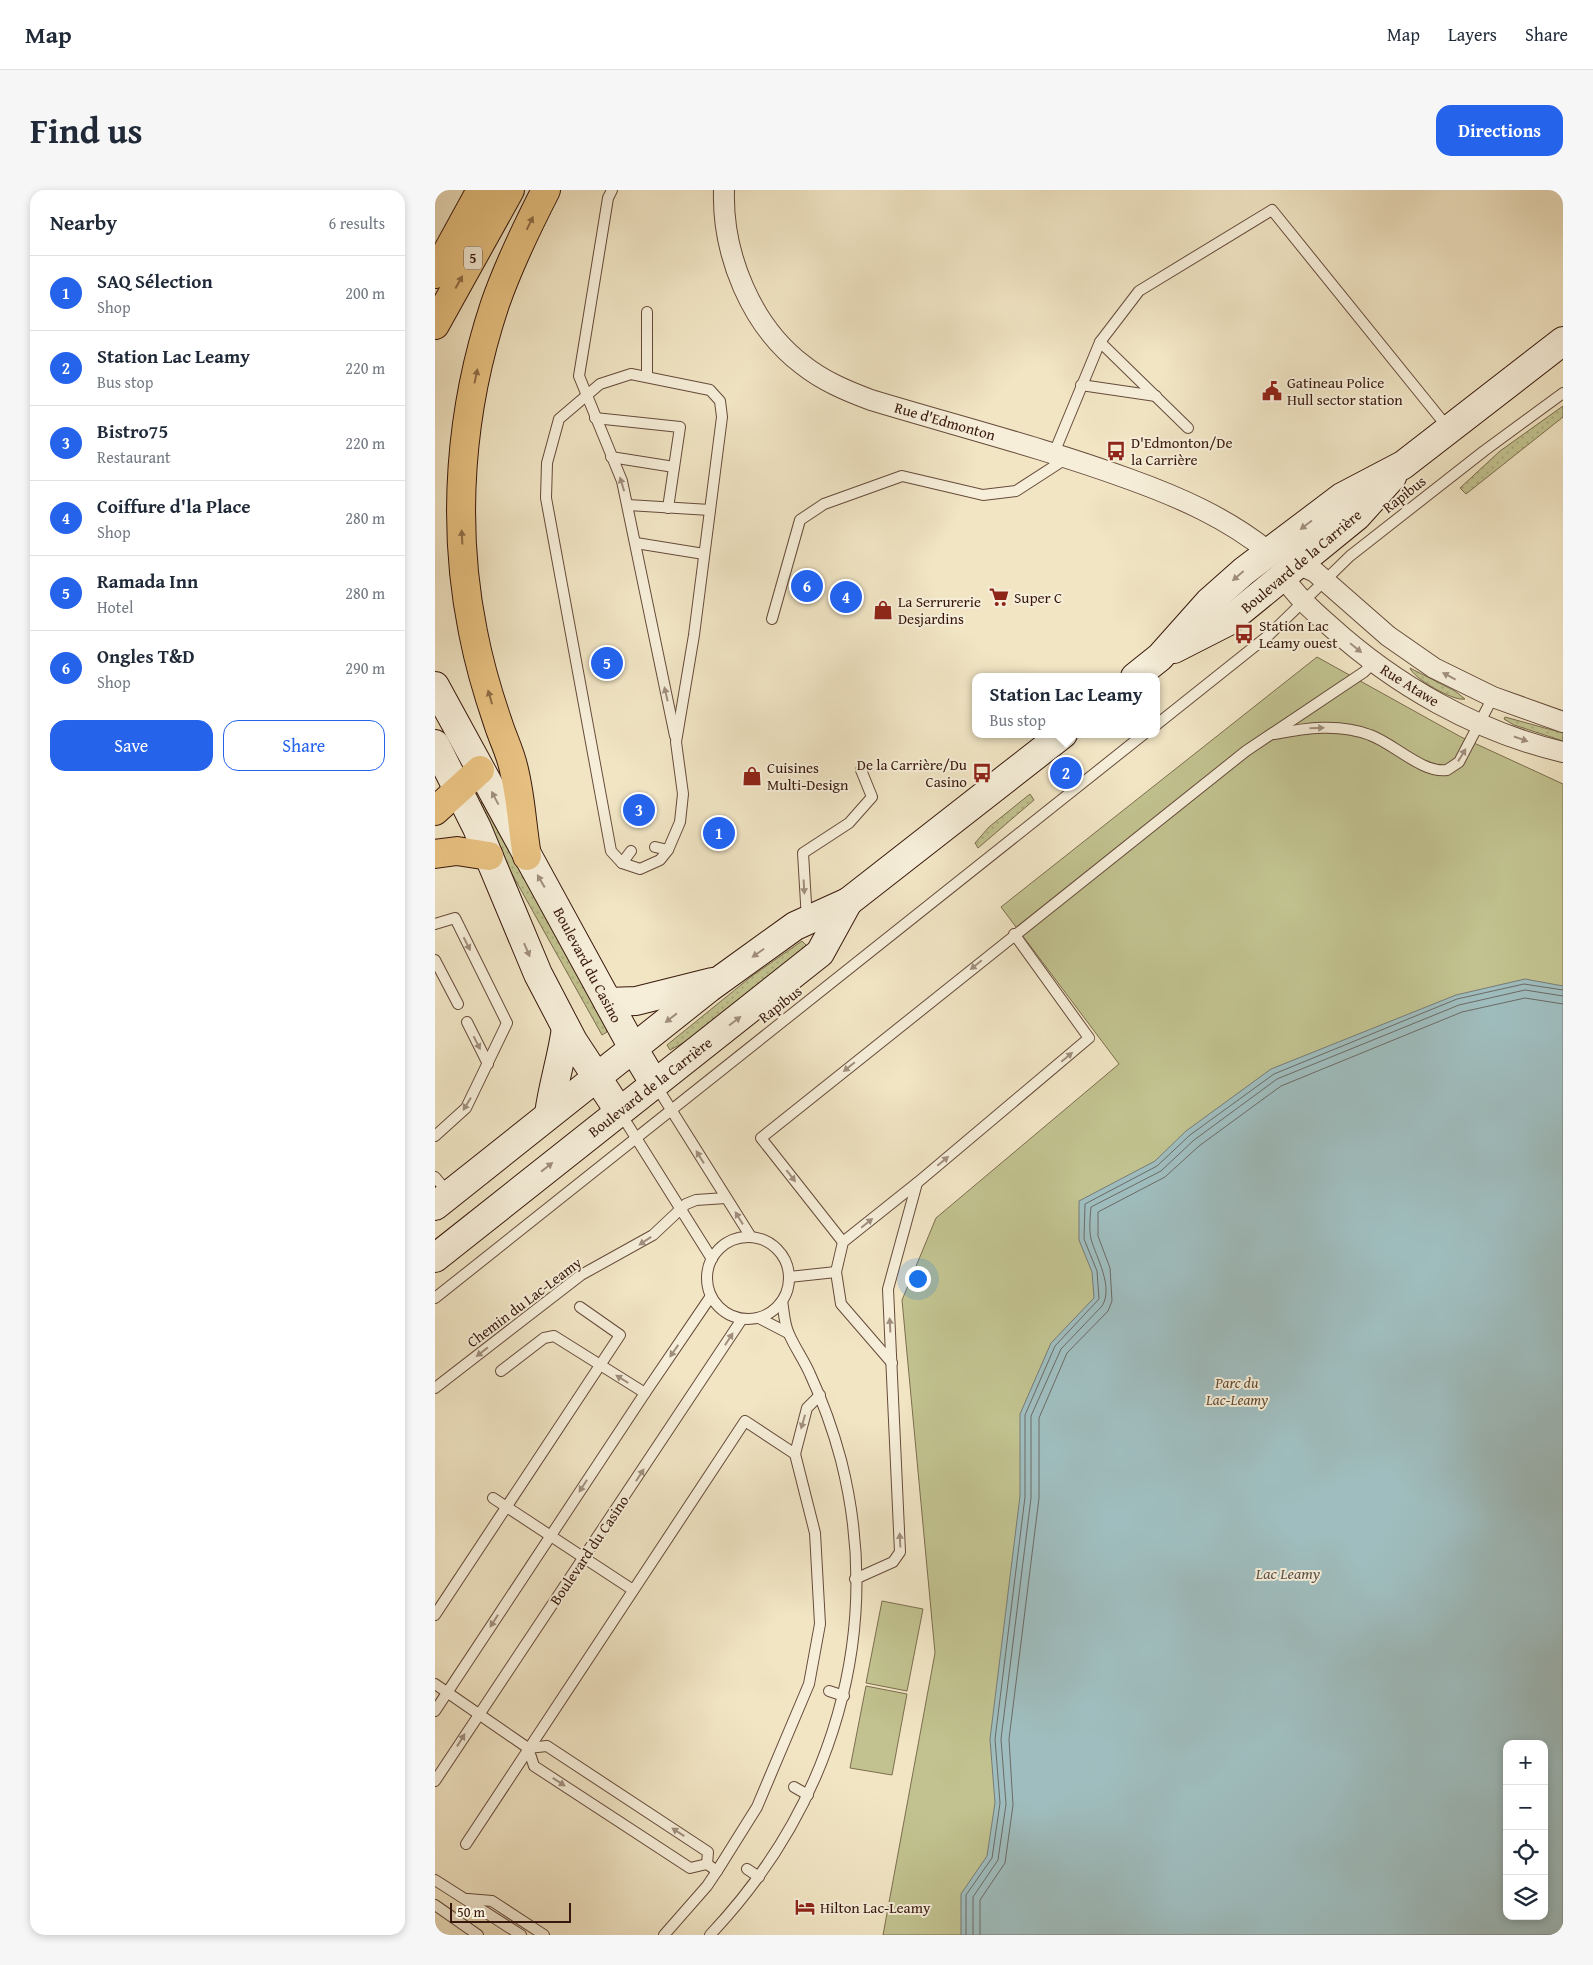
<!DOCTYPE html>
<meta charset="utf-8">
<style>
:root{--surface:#fff;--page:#f6f6f7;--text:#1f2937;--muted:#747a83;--line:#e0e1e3;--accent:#2563eb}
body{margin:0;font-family:"Gentium Book Plus",serif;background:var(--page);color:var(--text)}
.controls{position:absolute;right:15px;bottom:15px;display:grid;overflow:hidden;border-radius:10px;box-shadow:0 2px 8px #0003}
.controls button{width:45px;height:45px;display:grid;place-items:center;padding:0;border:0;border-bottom:1px solid var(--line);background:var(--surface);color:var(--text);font:25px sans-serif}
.scale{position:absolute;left:15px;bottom:12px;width:121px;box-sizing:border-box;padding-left:5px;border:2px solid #38180c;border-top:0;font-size:14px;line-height:18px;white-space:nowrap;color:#38180c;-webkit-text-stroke:4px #f6eed9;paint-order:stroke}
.you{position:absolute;left:482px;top:1088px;width:18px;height:18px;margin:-12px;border:4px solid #fff;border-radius:50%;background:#1a73e8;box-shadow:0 0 0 8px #1a73e833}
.badge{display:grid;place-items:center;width:32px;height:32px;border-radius:50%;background:var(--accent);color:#fff;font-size:16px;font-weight:700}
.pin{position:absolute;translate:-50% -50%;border:2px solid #fff;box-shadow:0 1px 5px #0006}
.popup{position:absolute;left:537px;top:483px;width:188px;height:65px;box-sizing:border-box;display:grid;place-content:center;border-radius:10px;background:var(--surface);filter:drop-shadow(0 1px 4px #0005);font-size:16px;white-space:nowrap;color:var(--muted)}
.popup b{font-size:19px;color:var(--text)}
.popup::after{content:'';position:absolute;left:50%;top:100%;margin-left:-10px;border:10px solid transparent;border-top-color:var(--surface)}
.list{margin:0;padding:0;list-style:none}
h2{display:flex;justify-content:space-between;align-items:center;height:65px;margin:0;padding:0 20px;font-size:21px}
h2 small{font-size:16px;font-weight:400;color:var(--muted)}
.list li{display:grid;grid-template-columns:32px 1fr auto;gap:15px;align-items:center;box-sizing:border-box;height:75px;padding:0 20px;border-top:1px solid var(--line)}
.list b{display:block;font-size:19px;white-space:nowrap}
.list p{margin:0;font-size:16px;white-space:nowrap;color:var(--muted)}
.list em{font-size:16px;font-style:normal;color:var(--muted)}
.actions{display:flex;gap:10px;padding:15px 20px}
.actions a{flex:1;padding:11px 0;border:1px solid var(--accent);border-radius:15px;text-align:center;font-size:18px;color:var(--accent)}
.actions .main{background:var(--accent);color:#fff}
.icon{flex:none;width:28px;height:28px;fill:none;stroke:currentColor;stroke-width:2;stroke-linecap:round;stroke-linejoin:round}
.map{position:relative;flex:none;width:1128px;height:1745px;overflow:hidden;border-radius:15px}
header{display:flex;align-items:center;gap:30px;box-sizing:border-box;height:70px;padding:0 25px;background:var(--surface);border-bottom:1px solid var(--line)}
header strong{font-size:24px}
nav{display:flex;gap:28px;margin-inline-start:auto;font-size:18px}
.intro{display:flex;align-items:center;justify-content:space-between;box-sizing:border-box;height:120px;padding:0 30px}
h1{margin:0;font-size:35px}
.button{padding:12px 22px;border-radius:15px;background:var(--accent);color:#fff;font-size:18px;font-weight:700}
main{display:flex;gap:30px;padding:0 30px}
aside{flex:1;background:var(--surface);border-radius:15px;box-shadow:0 2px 8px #0003}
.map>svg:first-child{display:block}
</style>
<header>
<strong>Map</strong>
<nav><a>Map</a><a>Layers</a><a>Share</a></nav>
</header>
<div class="intro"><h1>Find us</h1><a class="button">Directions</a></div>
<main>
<aside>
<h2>Nearby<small>6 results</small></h2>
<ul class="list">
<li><span class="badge">1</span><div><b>SAQ Sélection</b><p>Shop</p></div><em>200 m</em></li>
<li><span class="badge">2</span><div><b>Station Lac Leamy</b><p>Bus stop</p></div><em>220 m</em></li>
<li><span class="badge">3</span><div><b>Bistro75</b><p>Restaurant</p></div><em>220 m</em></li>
<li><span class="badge">4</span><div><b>Coiffure d'la Place</b><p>Shop</p></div><em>280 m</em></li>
<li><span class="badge">5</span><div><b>Ramada Inn</b><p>Hotel</p></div><em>280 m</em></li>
<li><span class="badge">6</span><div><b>Ongles T&amp;D</b><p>Shop</p></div><em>290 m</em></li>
</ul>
<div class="actions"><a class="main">Save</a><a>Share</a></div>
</aside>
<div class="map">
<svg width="1128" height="1745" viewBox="0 0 1128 1745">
<defs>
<pattern id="grass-dots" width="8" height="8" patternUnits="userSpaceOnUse" patternTransform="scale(1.25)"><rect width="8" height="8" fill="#c1c28f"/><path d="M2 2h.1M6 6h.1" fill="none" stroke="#a7a67a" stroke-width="1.8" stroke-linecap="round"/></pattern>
</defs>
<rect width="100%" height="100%" fill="#f1e5c4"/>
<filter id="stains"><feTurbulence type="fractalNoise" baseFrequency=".004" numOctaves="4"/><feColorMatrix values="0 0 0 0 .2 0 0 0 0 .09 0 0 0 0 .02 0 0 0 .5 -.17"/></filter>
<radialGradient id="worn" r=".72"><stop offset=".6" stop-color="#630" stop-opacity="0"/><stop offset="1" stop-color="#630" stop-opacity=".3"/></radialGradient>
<!-- grass -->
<g fill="url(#grass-dots)" stroke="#7c6d4e">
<path d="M1128,216V227L1031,304L1025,298L1065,261Z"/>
<path d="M975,478L1020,501L1030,509C1019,512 978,488 975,478Z"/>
<path d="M1070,527L1128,543V551L1079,535L1069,529Z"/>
<path d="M595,604L599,610L543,658L540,653L554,637Z"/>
<path d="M47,612L170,832L172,842L167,845L72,675L44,614Z"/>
<path d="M367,751L371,755L365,763L259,847L235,860L232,855L317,786Z"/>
</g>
<!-- green -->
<g fill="#c1c28f" stroke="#7c6d4e" fill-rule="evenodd">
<path d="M882,467L1026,547L1128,594V1745H448L500,1463L467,1110L501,1028L684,874L566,717ZM1072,1554H1109V1726H1072Z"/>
<path d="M447,1411L488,1419L472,1501L431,1493Z"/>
<path d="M431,1496L472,1504L457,1585L415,1578Z"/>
</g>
<!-- water -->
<path fill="#9fbdbe" stroke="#767b77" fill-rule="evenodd" d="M1090,789L1128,796V1745H526V1704L552,1666L560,1613L555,1549L585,1306V1224L616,1153L659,1108L657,1082L644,1050V1011L720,971L751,941L836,879L1021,805ZM1072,1554H1109V1726H1072Z"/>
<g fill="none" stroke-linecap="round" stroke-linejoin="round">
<!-- shore -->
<g stroke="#6c6a65" stroke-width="1">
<path d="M531,1745V1705L557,1668L565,1613L560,1549L590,1307V1225L620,1156L664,1109L662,1081L649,1049L650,1014L722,976L755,945L839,884L1022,809L1089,794L1128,800"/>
<path d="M538,1745V1707L563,1670L571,1614L566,1549L596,1308V1226L626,1159L667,1116C679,1097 661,1067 656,1049C654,1040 655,1027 656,1017L726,981L759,950L842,889L1024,815L1090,800L1128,806"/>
<path d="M545,1745V1710L570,1673L578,1615L574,1549L604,1308V1228L632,1163L673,1121L677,1111L675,1078L663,1046V1022L730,987L764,956L846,896L1027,822L1090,808L1128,814"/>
</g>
<defs>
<g id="lane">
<path d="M177,0L173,8L144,186L187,291L240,546"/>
<path d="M212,122V186"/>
<path d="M665,152L753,238"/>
<path d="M196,184L275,200L285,211L287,227L259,445L241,552L248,604L245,632L233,660L225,670L205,679L187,673L176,661L111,308L112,273L124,229L165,194Z"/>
<path d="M646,195L721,206"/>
<path d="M160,228L245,237L233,318"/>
<path d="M619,263L665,152L704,101L837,20L1014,239"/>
<path d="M176,267L239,277"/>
<path d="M193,315L275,320"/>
<path d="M201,353L269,364"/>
<path d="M337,429L365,330L389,314L467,286L548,305L581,301L632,268"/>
<path d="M721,535L834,445L915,366L1049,261L1128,203"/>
<path d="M839,544C871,538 904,533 935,545C958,553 988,584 1012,580L1024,572L1058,507"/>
<path d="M220,657L233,660"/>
<path d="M187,673L196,661"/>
<path d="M372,730L368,663L414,633L437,607L426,580"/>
<path d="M0,734L20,728L72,833L31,918L0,946"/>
<path d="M0,770L23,814"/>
<path d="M32,832L53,874"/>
<path d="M220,894L316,1047"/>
<path d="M186,924L277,1069"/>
<path d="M0,987L14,1004"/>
<circle cx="313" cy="1088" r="41"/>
<path d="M408,1052L326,948L811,561L929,482L939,472"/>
<path d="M354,1087L401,1082"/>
<path d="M0,1108L709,544"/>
<path d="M324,1128L353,1143"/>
<path d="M457,1173L406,1114L401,1082L408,1052L482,993"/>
<path d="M66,1181L109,1148L119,1146L210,1203"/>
<path d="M0,1198L146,1085L218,1045L251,1014L261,1010L291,1008"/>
<path d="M360,1264L372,1218L385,1205"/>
<path d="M58,1308L198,1400"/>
<path d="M420,1389L458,1372L465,1362L453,1099L482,993L654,848L579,744"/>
<path d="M0,1425L185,1145L145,1117"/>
<path d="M0,1494L93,1558L99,1576L255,1678L272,1674L282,1681L272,1696L229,1745"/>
<path d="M394,1501L409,1506"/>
<path d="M0,1521L210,1203L276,1106"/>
<path d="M93,1558L112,1556L273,1662L272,1674"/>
<path d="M0,1591L307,1129"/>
<path d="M359,1597L373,1605"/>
<path d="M31,1654L310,1231L360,1264L380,1343L385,1434L374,1494L322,1617L282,1681"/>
<path d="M312,1679L324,1687"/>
<path d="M0,1690L86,1745"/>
<path d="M33,1709L57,1711L109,1745"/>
<path d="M0,1715L43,1745"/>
<path d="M275,1745C397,1616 450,1444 406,1270C398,1240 388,1212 375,1184C369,1170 360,1158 354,1144C349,1134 349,1121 347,1111"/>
</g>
<g id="street">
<path d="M289,0C287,64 316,136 368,175C388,191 412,201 436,210C522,236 609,258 694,289C744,307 792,328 834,362"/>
<path d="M863,374L880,382L953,446L999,478L1058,507L1128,532"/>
<path d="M848,386C861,406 877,420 895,436C960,495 1042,542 1128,562"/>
</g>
<g id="secondary">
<path d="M739,459L792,432L922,326L957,287"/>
<path d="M700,487L725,467L774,412L809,381L907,307L968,275L1128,151"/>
<path d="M0,496L198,858L219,893"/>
<path d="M0,554L42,638L103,784L138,851L184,921"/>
<path d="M173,812L201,811L277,792"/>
<path d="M114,924C118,894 127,868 131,838"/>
<path d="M0,1016L274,798L360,736L413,712L628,544"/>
<path d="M0,1068L385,763L413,712"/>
</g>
<g id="highway">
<path d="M0,84L46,0"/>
<path d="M0,135L75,0"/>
<path d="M0,621L45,580"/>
<path d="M0,664L22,661L54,666"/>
<path d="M92,666C87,637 86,608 79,580C76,564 68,549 63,533C53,504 44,473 38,442C16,333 25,219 60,114C74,74 92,37 111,0"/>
</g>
</defs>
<!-- lane casing -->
<use href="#lane" stroke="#664b3a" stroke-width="12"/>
<!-- street casing -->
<use href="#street" stroke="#664b3a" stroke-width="22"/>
<!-- secondary casing -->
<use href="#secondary" stroke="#38180c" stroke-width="30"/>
<!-- highway casing -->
<use href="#highway" stroke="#38180c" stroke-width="30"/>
<!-- lane -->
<use href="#lane" stroke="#f6eed9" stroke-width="10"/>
<!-- street -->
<use href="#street" stroke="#f6eed9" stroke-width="20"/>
<!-- secondary -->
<use href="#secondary" stroke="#f6eed9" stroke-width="28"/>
<!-- highway -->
<use href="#highway" stroke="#e8c282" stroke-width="28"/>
</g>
<!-- one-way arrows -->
<defs><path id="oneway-solid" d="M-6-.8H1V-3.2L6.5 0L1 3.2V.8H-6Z" transform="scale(1.25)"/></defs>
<g fill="#906d47">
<use href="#oneway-solid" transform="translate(95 33) rotate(-64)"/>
<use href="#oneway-solid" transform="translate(24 92) rotate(-61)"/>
<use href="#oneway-solid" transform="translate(41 186) rotate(-78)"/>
<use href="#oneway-solid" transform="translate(27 347) rotate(-93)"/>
<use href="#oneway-solid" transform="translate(55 507) rotate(-106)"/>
</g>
<g fill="#a08e7d">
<use href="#oneway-solid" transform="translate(187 294) rotate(-107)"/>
<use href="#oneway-solid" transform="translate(871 335) rotate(143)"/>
<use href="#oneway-solid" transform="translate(803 386) rotate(139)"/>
<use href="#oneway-solid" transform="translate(921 458) rotate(39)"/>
<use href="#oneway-solid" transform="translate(1014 486) rotate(-152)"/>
<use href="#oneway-solid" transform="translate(231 504) rotate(-103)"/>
<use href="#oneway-solid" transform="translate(882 538) rotate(-1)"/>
<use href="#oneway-solid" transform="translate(1086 549) rotate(19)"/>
<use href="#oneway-solid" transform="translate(1027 565) rotate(-58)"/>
<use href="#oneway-solid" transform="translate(60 608) rotate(-118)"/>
<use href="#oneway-solid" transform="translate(106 691) rotate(-120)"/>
<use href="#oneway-solid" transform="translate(369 697) rotate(87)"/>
<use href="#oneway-solid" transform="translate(32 754) rotate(63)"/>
<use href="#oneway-solid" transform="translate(92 760) rotate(67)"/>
<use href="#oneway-solid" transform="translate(323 763) rotate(145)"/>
<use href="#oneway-solid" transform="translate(541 775) rotate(141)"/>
<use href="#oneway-solid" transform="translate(236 828) rotate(142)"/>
<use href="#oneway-solid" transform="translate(300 831) rotate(-37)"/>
<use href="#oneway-solid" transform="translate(42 853) rotate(63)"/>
<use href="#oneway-solid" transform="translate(632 867) rotate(-40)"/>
<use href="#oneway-solid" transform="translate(414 877) rotate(141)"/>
<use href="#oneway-solid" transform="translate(32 914) rotate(122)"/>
<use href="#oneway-solid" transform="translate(265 967) rotate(-122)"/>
<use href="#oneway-solid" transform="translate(508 971) rotate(-40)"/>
<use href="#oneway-solid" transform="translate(112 977) rotate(-38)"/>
<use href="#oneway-solid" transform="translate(356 986) rotate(52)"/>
<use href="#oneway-solid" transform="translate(304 1028) rotate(-122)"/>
<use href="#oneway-solid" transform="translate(432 1033) rotate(-39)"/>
<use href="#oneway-solid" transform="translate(210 1051) rotate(146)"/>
<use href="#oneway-solid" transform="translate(455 1135) rotate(-93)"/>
<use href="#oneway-solid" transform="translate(294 1149) rotate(-57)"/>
<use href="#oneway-solid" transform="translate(239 1161) rotate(125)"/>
<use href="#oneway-solid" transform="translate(47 1162) rotate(142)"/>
<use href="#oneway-solid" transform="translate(187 1189) rotate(-148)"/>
<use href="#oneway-solid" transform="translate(368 1232) rotate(106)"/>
<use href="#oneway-solid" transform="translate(205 1285) rotate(-57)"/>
<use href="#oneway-solid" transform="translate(148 1296) rotate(123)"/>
<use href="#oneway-solid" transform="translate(465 1350) rotate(-93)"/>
<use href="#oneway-solid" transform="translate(59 1431) rotate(123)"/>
<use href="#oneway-solid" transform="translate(26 1550) rotate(-58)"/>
<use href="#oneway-solid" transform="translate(124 1592) rotate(33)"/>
<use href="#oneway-solid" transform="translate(243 1642) rotate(-147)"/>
</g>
<!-- icons -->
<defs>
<symbol id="civic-bare" viewBox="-9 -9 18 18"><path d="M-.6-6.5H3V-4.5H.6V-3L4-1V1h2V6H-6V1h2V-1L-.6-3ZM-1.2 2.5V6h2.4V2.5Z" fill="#8f2418" stroke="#f6eed9" stroke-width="2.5" paint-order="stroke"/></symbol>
<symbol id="bus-bare" viewBox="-9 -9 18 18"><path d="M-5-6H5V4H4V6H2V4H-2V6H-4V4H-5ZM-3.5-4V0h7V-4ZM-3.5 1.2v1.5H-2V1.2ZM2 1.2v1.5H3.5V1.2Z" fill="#8f2418" stroke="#f6eed9" stroke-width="2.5" paint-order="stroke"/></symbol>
<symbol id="supermarket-bare" viewBox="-9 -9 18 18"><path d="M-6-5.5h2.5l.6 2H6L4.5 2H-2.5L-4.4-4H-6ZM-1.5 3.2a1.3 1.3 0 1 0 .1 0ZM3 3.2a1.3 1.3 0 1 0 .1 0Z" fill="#8f2418" stroke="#f6eed9" stroke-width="2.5" paint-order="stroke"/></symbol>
<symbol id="shop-bare" viewBox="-9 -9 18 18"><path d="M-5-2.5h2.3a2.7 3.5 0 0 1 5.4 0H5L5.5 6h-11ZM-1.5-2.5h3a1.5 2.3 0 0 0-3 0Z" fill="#8f2418" stroke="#f6eed9" stroke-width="2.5" paint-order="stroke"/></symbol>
<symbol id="hotel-bare" viewBox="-9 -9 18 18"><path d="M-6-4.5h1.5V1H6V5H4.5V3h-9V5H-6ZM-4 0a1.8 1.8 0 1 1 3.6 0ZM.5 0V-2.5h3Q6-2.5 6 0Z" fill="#8f2418" stroke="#f6eed9" stroke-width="2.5" paint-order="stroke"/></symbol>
</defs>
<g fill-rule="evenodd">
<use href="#civic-bare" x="823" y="187" width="28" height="28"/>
<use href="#bus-bare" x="667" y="247" width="28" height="28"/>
<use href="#supermarket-bare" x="550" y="393" width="28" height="28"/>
<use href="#shop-bare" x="434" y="406" width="28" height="28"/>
<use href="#bus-bare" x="795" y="430" width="28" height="28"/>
<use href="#bus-bare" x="533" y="569" width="28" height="28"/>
<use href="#shop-bare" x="303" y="572" width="28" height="28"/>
<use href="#hotel-bare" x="356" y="1703" width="28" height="28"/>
</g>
<g text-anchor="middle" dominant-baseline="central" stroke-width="4" stroke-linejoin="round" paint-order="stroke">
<!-- shield labels -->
<rect fill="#f6eed9" stroke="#71584a" stroke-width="1" x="29" y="56.5" width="18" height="23" rx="4"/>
<g font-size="14" font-weight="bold" fill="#38180c">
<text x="38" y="68">5</text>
</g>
<!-- poi labels -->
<g font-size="15" fill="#38180c" stroke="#f6eed9" text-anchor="start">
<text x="852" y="192">Gatineau Police<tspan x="852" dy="17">Hull sector station</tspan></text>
<text x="696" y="252">D'Edmonton/De<tspan x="696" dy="17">la Carrière</tspan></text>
<text x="579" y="407">Super C</text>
<text x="463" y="411">La Serrurerie<tspan x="463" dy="17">Desjardins</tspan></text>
<text x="824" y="435">Station Lac<tspan x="824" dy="17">Leamy ouest</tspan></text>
<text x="532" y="574" text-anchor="end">De la Carrière/Du<tspan x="532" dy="17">Casino</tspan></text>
<text x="332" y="577">Cuisines<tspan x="332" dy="17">Multi-Design</tspan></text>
<text x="385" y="1717">Hilton Lac-Leamy</text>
</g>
<!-- street labels -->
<g font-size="15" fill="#38180c" stroke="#f6eed9">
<text transform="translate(510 231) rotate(16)">Rue d'Edmonton</text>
<text transform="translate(969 304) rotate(-38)">Rapibus</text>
<text transform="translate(866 371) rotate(-40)">Boulevard de la Carrière</text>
<text transform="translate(975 495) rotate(32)">Rue Atawe</text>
<text transform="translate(153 775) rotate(62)">Boulevard du Casino</text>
<text transform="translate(345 814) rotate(-38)">Rapibus</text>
<text transform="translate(215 897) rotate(-38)">Boulevard de la Carrière</text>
<text transform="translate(89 1112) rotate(-37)">Chemin du Lac-Leamy</text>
<text transform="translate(154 1360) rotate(-56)">Boulevard du Casino</text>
</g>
<!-- park labels -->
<g font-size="15" font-style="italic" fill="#614b33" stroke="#f6eed9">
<text x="802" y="1192">Parc du<tspan x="802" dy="17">Lac-Leamy</tspan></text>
</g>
<!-- water labels -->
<g font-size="16" font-style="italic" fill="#5c524a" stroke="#f6eed9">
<text x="853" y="1383">Lac Leamy</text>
</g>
</g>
<rect width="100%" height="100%" filter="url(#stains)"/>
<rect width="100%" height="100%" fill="url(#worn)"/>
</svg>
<div class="controls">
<button>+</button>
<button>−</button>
<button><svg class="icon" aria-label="locate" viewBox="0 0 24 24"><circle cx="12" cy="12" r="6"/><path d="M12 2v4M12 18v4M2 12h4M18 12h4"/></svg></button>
<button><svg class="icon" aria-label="layers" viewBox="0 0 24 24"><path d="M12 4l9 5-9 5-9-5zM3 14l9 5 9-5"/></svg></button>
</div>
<div class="scale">50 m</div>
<div class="you"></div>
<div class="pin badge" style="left:284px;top:643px">1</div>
<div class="pin badge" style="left:631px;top:583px">2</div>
<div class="popup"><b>Station Lac Leamy</b>Bus stop</div>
<div class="pin badge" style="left:204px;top:620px">3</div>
<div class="pin badge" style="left:411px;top:407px">4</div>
<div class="pin badge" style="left:172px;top:473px">5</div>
<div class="pin badge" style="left:372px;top:396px">6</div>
</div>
</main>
